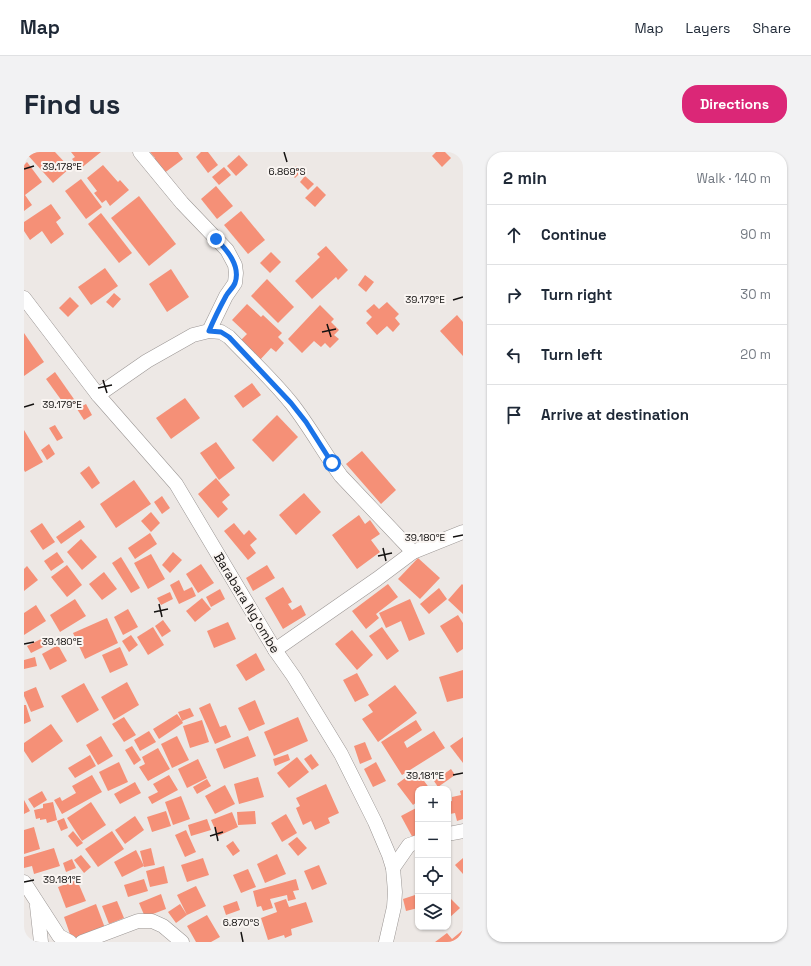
<!DOCTYPE html>
<meta charset="utf-8">
<style>
:root{--surface:#fff;--page:#f2f2f3;--text:#1f2937;--muted:#747a83;--line:#e0e1e3;--accent:#db2777}
body{margin:0;font-family:"Space Grotesk",sans-serif;background:var(--page);color:var(--text)}
.controls{position:absolute;right:12px;bottom:12px;display:grid;overflow:hidden;border-radius:8px;box-shadow:0 1px 3px #0004}
.controls button{width:36px;height:36px;display:grid;place-items:center;padding:0;border:0;border-bottom:1px solid var(--line);background:var(--surface);color:var(--text);font:20px sans-serif}
.stop{position:absolute;width:12px;height:12px;margin:-9px;border:3px solid #1a73e8;border-radius:50%;background:#fff}
.stop.end{background:#1a73e8;border-color:#fff;box-shadow:0 1px 4px #0008}
.list{margin:0;padding:0;list-style:none}
h2{display:flex;justify-content:space-between;align-items:center;height:52px;margin:0;padding:0 16px;font-size:17px}
h2 small{font-size:13px;font-weight:400;color:var(--muted)}
.list li{display:grid;grid-template-columns:26px 1fr auto;gap:12px;align-items:center;box-sizing:border-box;height:60px;padding:0 16px;border-top:1px solid var(--line)}
.list b{display:block;font-size:15px;white-space:nowrap}
.list em{font-size:13px;font-style:normal;color:var(--muted)}
.icon{flex:none;width:22px;height:22px;fill:none;stroke:currentColor;stroke-width:2;stroke-linecap:round;stroke-linejoin:round}
.map{position:relative;flex:none;width:439px;height:790px;overflow:hidden;border-radius:16px}
header{display:flex;align-items:center;gap:24px;box-sizing:border-box;height:56px;padding:0 20px;background:var(--surface);border-bottom:1px solid var(--line)}
header strong{font-size:19px}
nav{display:flex;gap:22px;margin-inline-start:auto;font-size:14px}
.intro{display:flex;align-items:center;justify-content:space-between;box-sizing:border-box;height:96px;padding:0 24px}
h1{margin:0;font-size:28px}
.button{padding:10px 18px;border-radius:16px;background:var(--accent);color:#fff;font-size:14px;font-weight:700}
main{display:flex;gap:24px;padding:0 24px}
aside{flex:1;background:var(--surface);border-radius:16px;box-shadow:0 1px 3px #0004}
.map>svg:first-child{display:block}
</style>
<header>
<strong>Map</strong>
<nav><a>Map</a><a>Layers</a><a>Share</a></nav>
</header>
<div class="intro"><h1>Find us</h1><a class="button">Directions</a></div>
<main>
<div class="map">
<svg width="439" height="790" viewBox="0 0 439 790">
<rect width="100%" height="100%" fill="#ede8e5"/>
<!-- building -->
<g fill="#f59077">
<path d="M1,0H31L46,16L29,31Z"/>
<path d="M47,0H77L56,17L48,7L51,5Z"/>
<path d="M126,0H154L159,7L139,22L129,8L131,6Z"/>
<path d="M177,0H184L194,13L184,21L172,5Z"/>
<path d="M412,0H421L427,6L418,15L408,4Z"/>
<path d="M215,3L224,13L212,24L203,14Z"/>
<path d="M3,10L18,30L1,43L8,53L0,59V13Z"/>
<path d="M79,13L94,30L96,28L105,38L86,54L82,48L78,51L70,41L73,39L63,26Z"/>
<path d="M272,14L277,20L271,26L266,21Z"/>
<path d="M200,15L207,23L195,33L188,25Z"/>
<path d="M281,24L290,32L284,38L276,30Z"/>
<path d="M57,27L78,55L62,67L41,39Z"/>
<path d="M192,34L209,54L193,67L177,47Z"/>
<path d="M293,34L302,43L291,55L281,46Z"/>
<path d="M115,44L152,92L125,114L87,66Z"/>
<path d="M27,52L37,66L32,70L40,82L27,92L18,79L6,88L0,79V70Z"/>
<path d="M217,59L241,88L224,102L200,73Z"/>
<path d="M77,61L108,101L95,111L64,72Z"/>
<path d="M302,94L324,118L314,128L312,125L288,147L271,129L296,105L293,102Z"/>
<path d="M247,100L257,110L246,121L236,111Z"/>
<path d="M81,116L94,134L67,153L54,135Z"/>
<path d="M147,117L165,145L143,160L125,132Z"/>
<path d="M341,123L350,130L342,140L334,133Z"/>
<path d="M243,127L270,155L254,171L227,144Z"/>
<path d="M90,141L97,147L89,156L82,150Z"/>
<path d="M46,145L55,154L44,165L35,156Z"/>
<path d="M363,150L375,162L371,166L376,172L369,180L363,174L353,183L342,171L348,165L342,159L350,152L355,157Z"/>
<path d="M223,152L237,165L239,163L258,181L254,185L260,191L252,200L247,196L235,209L215,190L223,182L208,168Z"/>
<path d="M296,153L310,167L307,170L315,178L310,183L315,187L306,196L301,191L297,195L290,189L278,201L264,187Z"/>
<path d="M433,163L439,170V204L416,179Z"/>
<path d="M0,181L20,210L0,224Z"/>
<path d="M31,220L52,250L43,256L22,227Z"/>
<path d="M228,231L237,243L219,256L210,244Z"/>
<path d="M161,246L176,266L147,287L132,266Z"/>
<path d="M62,252L68,263L60,268L53,257Z"/>
<path d="M253,263L274,285L249,310L228,288Z"/>
<path d="M31,273L39,286L33,289L25,276Z"/>
<path d="M0,278L19,310L1,320L0,318Z"/>
<path d="M192,290L211,316L195,328L176,301Z"/>
<path d="M25,292L31,302L23,308L17,298Z"/>
<path d="M338,299L372,338L357,352L322,312Z"/>
<path d="M65,314L76,331L68,337L56,321Z"/>
<path d="M192,326L206,343L198,350L204,357L194,366L174,342Z"/>
<path d="M110,328L127,352L92,376L76,352Z"/>
<path d="M280,341L297,360L272,383L255,363Z"/>
<path d="M138,344L146,356L138,362L130,350Z"/>
<path d="M127,360L136,371L127,380L117,369Z"/>
<path d="M335,363L341,372L346,368L356,382L347,388L356,400L333,417L308,383Z"/>
<path d="M56,368L61,375L37,392L32,385Z"/>
<path d="M18,371L31,390L19,398L6,379Z"/>
<path d="M210,371L220,383L225,378L233,387L226,393L232,401L224,408L200,379Z"/>
<path d="M126,381L133,392L111,407L104,396Z"/>
<path d="M57,387L73,405L58,418L43,400Z"/>
<path d="M33,400L40,410L27,419L20,409Z"/>
<path d="M149,400L158,408L146,421L138,413Z"/>
<path d="M127,402L141,427L124,437L110,411Z"/>
<path d="M97,405L116,436L107,441L88,411Z"/>
<path d="M394,406L416,426L396,447L374,427Z"/>
<path d="M177,412L190,431L174,441L162,422Z"/>
<path d="M43,413L58,433L43,445L27,425Z"/>
<path d="M243,413L251,426L229,439L222,426Z"/>
<path d="M3,414L14,428L0,439V417Z"/>
<path d="M80,420L93,437L78,448L65,432Z"/>
<path d="M155,428L160,439L168,435L172,444L155,452L146,433Z"/>
<path d="M364,432L374,445L352,462L355,466L342,477L328,459Z"/>
<path d="M438,432L439,433V462L424,448Z"/>
<path d="M259,435L268,450L264,452L268,458L277,453L282,463L259,477L241,446Z"/>
<path d="M415,436L423,447L405,462L396,452Z"/>
<path d="M196,437L201,447L187,455L182,445Z"/>
<path d="M146,440L149,447L137,453L133,446Z"/>
<path d="M178,446L187,457L171,470L162,459Z"/>
<path d="M51,447L62,464L36,480L26,463Z"/>
<path d="M386,447L401,482L385,489L377,469L362,476L355,461Z"/>
<path d="M12,453L22,469L0,483V461Z"/>
<path d="M104,457L114,475L99,483L90,465Z"/>
<path d="M434,463L439,471V497L433,501L416,474Z"/>
<path d="M83,466L94,491L61,507L49,481Z"/>
<path d="M139,468L147,479L138,485L131,474Z"/>
<path d="M204,470L212,487L190,496L183,479Z"/>
<path d="M129,475L140,493L124,503L113,485Z"/>
<path d="M358,475L375,499L363,508L345,484Z"/>
<path d="M328,478L349,503L333,518L311,492Z"/>
<path d="M107,483L114,493L105,500L98,489Z"/>
<path d="M19,486L23,493L7,501L3,494Z"/>
<path d="M34,493L43,509L26,518L18,502Z"/>
<path d="M96,495L104,513L86,521L78,503Z"/>
<path d="M232,501L241,518L222,529L212,513Z"/>
<path d="M11,505L13,514L0,517V508Z"/>
<path d="M439,518V546L423,550L415,525Z"/>
<path d="M333,521L345,543L331,550L319,528Z"/>
<path d="M103,530L115,553L90,568L77,545Z"/>
<path d="M60,531L75,558L53,571L37,544Z"/>
<path d="M371,533L393,561L354,590L338,567L349,560L344,553Z"/>
<path d="M12,535L20,555L7,560L0,544V540Z"/>
<path d="M231,548L241,572L225,579L214,556Z"/>
<path d="M186,551L196,575L202,573L207,585L191,592L175,556Z"/>
<path d="M0,553H2L7,569L0,572Z"/>
<path d="M166,556L170,564L158,569L159,571L135,587L129,577L153,562L158,569L154,560Z"/>
<path d="M100,565L112,583L100,590L88,572Z"/>
<path d="M274,565L284,589L250,604L240,580Z"/>
<path d="M178,568L185,590L166,596L159,574Z"/>
<path d="M392,568L398,578L380,590L383,596L410,579L421,596L378,623L357,590Z"/>
<path d="M27,572L39,589L8,611L0,599V591Z"/>
<path d="M125,579L132,590L116,599L110,588Z"/>
<path d="M77,584L89,604L74,613L62,593Z"/>
<path d="M153,584L165,608L148,616L137,592Z"/>
<path d="M224,584L232,604L200,617L192,597Z"/>
<path d="M439,585V611L426,594Z"/>
<path d="M341,590L348,607L336,612L330,594Z"/>
<path d="M108,594L117,608L110,613L101,598Z"/>
<path d="M134,596L146,617L124,629L115,615L121,612L118,605Z"/>
<path d="M264,602L266,608L251,614L249,607Z"/>
<path d="M287,602L295,613L288,618L280,607Z"/>
<path d="M66,603L72,614L51,626L44,616Z"/>
<path d="M273,605L285,620L265,636L253,621Z"/>
<path d="M174,607L183,626L163,636L154,617Z"/>
<path d="M95,610L104,630L84,639L75,620Z"/>
<path d="M352,610L362,629L349,635L340,617Z"/>
<path d="M427,617L431,623L414,635L410,629Z"/>
<path d="M392,618L406,637H394V649L389,653L373,632Z"/>
<path d="M68,623L78,640L38,662L30,648L36,645L38,649L52,641L48,634Z"/>
<path d="M145,623L154,638L128,652L124,645L134,640L129,632Z"/>
<path d="M234,625L240,645L215,652L210,632Z"/>
<path d="M183,627L187,634L173,642L169,635Z"/>
<path d="M111,630L117,641L96,652L90,642Z"/>
<path d="M302,632L315,661L304,666L306,671L291,678L287,669L279,673L272,656L276,654L272,646Z"/>
<path d="M201,633L211,652L191,662L181,644Z"/>
<path d="M439,638V667L433,669L431,661L426,662L424,650L428,649V645L437,643L436,639Z"/>
<path d="M18,639L23,648L10,656L4,647Z"/>
<path d="M157,644L166,667L149,673L141,650Z"/>
<path d="M0,648L6,659L0,662Z"/>
<path d="M29,650L33,668L23,671L22,667L16,668V666L12,667L10,658L19,656V652Z"/>
<path d="M67,650L82,673L58,689L43,666Z"/>
<path d="M394,655V686L390,688L377,664Z"/>
<path d="M142,659L147,674L128,680L123,665Z"/>
<path d="M231,659L232,672L214,673L213,660Z"/>
<path d="M208,660L214,675L194,684L187,668Z"/>
<path d="M262,662L273,681L258,690L247,671Z"/>
<path d="M111,664L120,678L101,692L91,678Z"/>
<path d="M40,666L44,676L37,679L33,669Z"/>
<path d="M183,667L187,678L167,684L164,673Z"/>
<path d="M10,675L16,697L0,702V678Z"/>
<path d="M162,678L172,700L161,705L151,683Z"/>
<path d="M49,679L59,691L53,695L44,684Z"/>
<path d="M88,679L100,697L74,715L61,697Z"/>
<path d="M273,685L283,696L274,704L264,692Z"/>
<path d="M209,689L216,699L209,704L202,694Z"/>
<path d="M30,696L36,714L10,722L8,714L0,716V705Z"/>
<path d="M127,696L131,713L120,715L116,699Z"/>
<path d="M112,698L120,714L98,725L90,710Z"/>
<path d="M253,702L262,722L241,731L233,712Z"/>
<path d="M57,703L67,715L60,721L50,708Z"/>
<path d="M179,706L185,723L163,730L157,713Z"/>
<path d="M439,706V722L431,713Z"/>
<path d="M48,707L52,716L42,720L39,711Z"/>
<path d="M295,713L303,732L288,738L280,719Z"/>
<path d="M140,714L144,731L126,735L122,719Z"/>
<path d="M224,717L232,735L217,741L209,723Z"/>
<path d="M120,727L124,739L104,745L100,733Z"/>
<path d="M272,727L275,738L269,739L272,747L264,749L263,743L246,747L249,756L239,759L237,754L233,755L229,739Z"/>
<path d="M53,728L62,749L42,756L34,735Z"/>
<path d="M172,734L182,754L163,763L152,771L144,760L156,752L163,763L153,743Z"/>
<path d="M137,742L142,757L121,765L115,751Z"/>
<path d="M394,742V756L382,759L379,747Z"/>
<path d="M424,744L436,756L424,767Z"/>
<path d="M262,747L265,755L282,750L289,770L267,777L268,783L261,786L260,783L244,788L237,766L253,760L250,751Z"/>
<path d="M93,749L100,766L85,772L78,754Z"/>
<path d="M213,749L216,758L202,763L199,754Z"/>
<path d="M72,752L81,776L48,788L40,765Z"/>
<path d="M183,763L196,785L187,790H172L163,774Z"/>
<path d="M439,778V790H411L423,781L428,787Z"/>
</g>
<g fill="none" stroke-linecap="round" stroke-linejoin="round">
<defs>
<g id="minor">
<path d="M116,0L158,51L203,98L211,113L212,121L211,131L202,144L185,179"/>
<path d="M0,146L74,243L152,332L251,498L270,525L317,602L351,670L365,703L369,716L371,740L370,755L362,790"/>
<path d="M74,243L123,209L169,183L185,179L197,180L205,185C226,207 249,228 268,252C286,275 300,301 317,324L389,400"/>
<path d="M251,498L353,427L389,400L439,380"/>
<path d="M424,682L439,679"/>
<path d="M369,716L385,693L394,690"/>
<path d="M0,730L35,784L46,790"/>
<path d="M13,754L17,790"/>
<path d="M58,790L114,769H128L139,774L158,790"/>
</g>
</defs>
<!-- minor casing -->
<use href="#minor" stroke="#9b9694" stroke-width="15"/>
<!-- minor -->
<use href="#minor" stroke="#fff" stroke-width="14"/>
</g>
<g fill="none" stroke-linecap="round" stroke-linejoin="round">
<!-- route -->
<path stroke="#1a73e8" stroke-width="5" d="M192,87C203,98 217,114 211,131C209,136 204,140 202,144C196,155 190,167 185,179L197,180L205,185L267,251L282,270L308,311"/>
</g>
<!-- ticks -->
<path fill="none" stroke="#141211" stroke-width="1.5" d="M260,0L263,10M0,17L10,14M429,148L439,145M303,172L307,185M298,180L312,177M79,228L83,241M74,236L88,233M0,255L10,252M429,385L439,383M359,396L362,409M354,404L368,401M135,452L138,465M130,460L144,457M0,492L10,490M429,623L439,621M191,675L194,689M186,684L199,680M0,730L10,728M217,780L219,790"/>
<g text-anchor="middle" dominant-baseline="central" stroke-width="4" stroke-linejoin="round" paint-order="stroke">
<!-- street labels -->
<g font-size="13" fill="#141211" stroke="#faf5f2">
<text transform="translate(223 451) rotate(59)">Barabara Ng'ombe</text>
</g>
</g>
<g font-size="10" text-anchor="middle" fill="#141211" stroke="#faf5f2" stroke-width="4" stroke-linejoin="round" paint-order="stroke">
<text x="38" y="18">39.178°E</text>
<text x="263" y="23">6.869°S</text>
<text x="401" y="151">39.179°E</text>
<text x="38" y="256">39.179°E</text>
<text x="401" y="389">39.180°E</text>
<text x="38" y="493">39.180°E</text>
<text x="401" y="627">39.181°E</text>
<text x="38" y="731">39.181°E</text>
<text x="217" y="774">6.870°S</text>
</g>
</svg>
<div class="controls">
<button>+</button>
<button>−</button>
<button><svg class="icon" aria-label="locate" viewBox="0 0 24 24"><circle cx="12" cy="12" r="6"/><path d="M12 2v4M12 18v4M2 12h4M18 12h4"/></svg></button>
<button><svg class="icon" aria-label="layers" viewBox="0 0 24 24"><path d="M12 4l9 5-9 5-9-5zM3 14l9 5 9-5"/></svg></button>
</div>
<div class="stop" style="left:308px;top:311px"></div>
<div class="stop end" style="left:192px;top:87px"></div>
</div>
<aside>
<h2>2 min<small>Walk · 140 m</small></h2>
<ul class="list">
<li><svg class="icon" aria-label="ahead" viewBox="0 0 24 24"><path d="M12 20V5M6 11l6-6 6 6"/></svg><div><b>Continue</b></div><em>90 m</em></li>
<li><svg class="icon" aria-label="right" viewBox="0 0 24 24"><path d="M7 20v-9h11M14 6l5 5-5 5"/></svg><div><b>Turn right</b></div><em>30 m</em></li>
<li><svg class="icon" aria-label="left" viewBox="0 0 24 24"><path d="M17 20v-9H6M10 6l-5 5 5 5"/></svg><div><b>Turn left</b></div><em>20 m</em></li>
<li><svg class="icon" aria-label="arrive" viewBox="0 0 24 24"><path d="M6 21V4h12l-3 4 3 4H6"/></svg><div><b>Arrive at destination</b></div></li>
</ul>
</aside>
</main>
